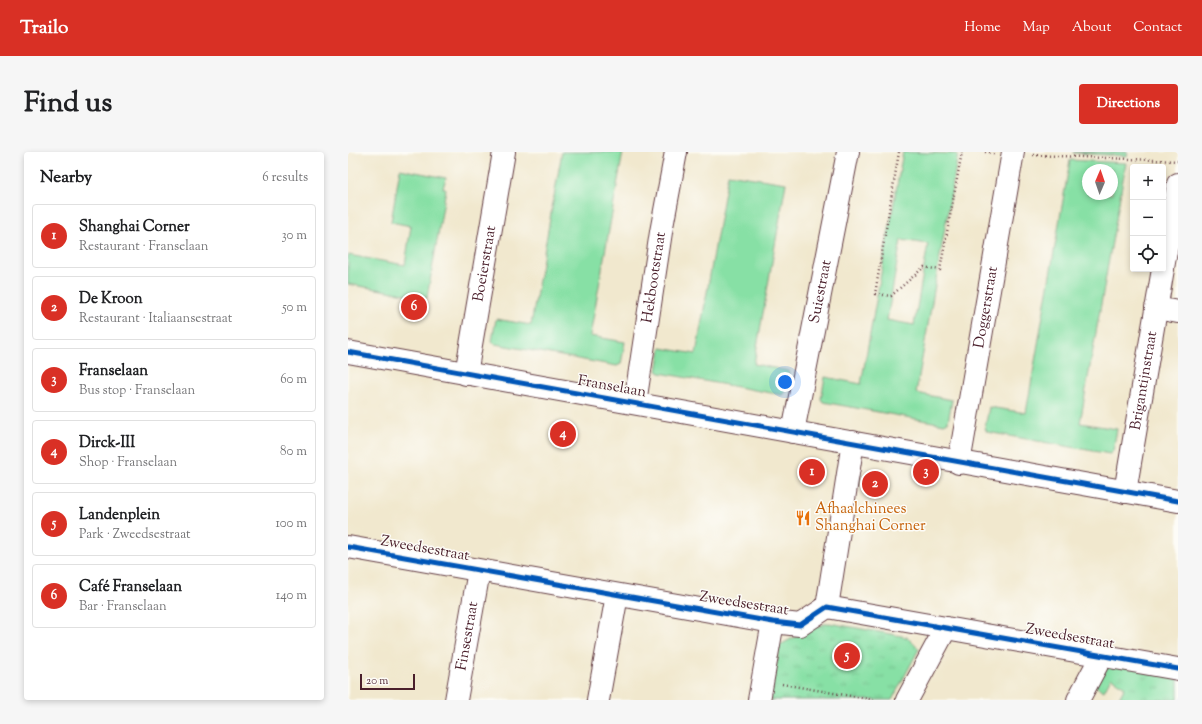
<!DOCTYPE html>
<meta charset="utf-8">
<style>
:root{--surface:#fff;--page:#f6f6f6;--text:#202124;--muted:#757577;--line:#e0e0e0;--accent:#d93025}
body{margin:0;font-family:"Sorts Mill Goudy",serif;background:var(--page);color:var(--text)}
.controls{position:absolute;right:12px;top:12px;display:grid;overflow:hidden;border-radius:4px;box-shadow:0 2px 6px #0003}
.controls button{width:36px;height:36px;display:grid;place-items:center;padding:0;border:0;border-bottom:1px solid var(--line);background:var(--surface);color:var(--text);font:20px sans-serif}
.compass{position:absolute;left:734px;top:12px;width:36px;height:36px;border-radius:50%;background:var(--surface);box-shadow:0 2px 6px #0003;rotate:2deg}
.scale{position:absolute;left:12px;bottom:10px;width:55px;box-sizing:border-box;padding-left:4px;border:2px solid #4a1f2b;border-top:0;font-size:11px;line-height:14px;white-space:nowrap;color:#4a1f2b;-webkit-text-stroke:3px #fdfcf7;paint-order:stroke}
.you{position:absolute;left:437px;top:230px;width:14px;height:14px;margin:-10px;border:3px solid #fff;border-radius:50%;background:#1a73e8;box-shadow:0 0 0 6px #1a73e833}
.badge{display:grid;place-items:center;width:26px;height:26px;border-radius:50%;background:var(--accent);color:#fff;font-size:13px;font-weight:700}
.pin{position:absolute;translate:-50% -50%;border:2px solid #fff;box-shadow:0 1px 4px #0006}
.list{margin:0;padding:0;list-style:none}
h2{display:flex;justify-content:space-between;align-items:center;height:52px;margin:0;padding:0 16px;font-size:17px}
h2 small{font-size:13px;font-weight:400;color:var(--muted)}
.list li{display:grid;grid-template-columns:26px 1fr auto;gap:12px;align-items:center;box-sizing:border-box;height:64px;margin:0 8px 8px;padding:0 8px;border:1px solid var(--line);border-radius:4px}
.list b{display:block;font-size:15px;white-space:nowrap}
.list p{margin:0;font-size:13px;white-space:nowrap;color:var(--muted)}
.list em{font-size:13px;font-style:normal;color:var(--muted)}
.icon{flex:none;width:22px;height:22px;fill:none;stroke:currentColor;stroke-width:2;stroke-linecap:round;stroke-linejoin:round}
.map{position:relative;flex:none;width:830px;height:548px;overflow:hidden;border-radius:4px}
header{display:flex;align-items:center;gap:24px;box-sizing:border-box;height:56px;padding:0 20px;background:var(--accent);color:#fff}
header strong{font-size:19px}
nav{display:flex;gap:22px;margin-inline-start:auto;font-size:14px}
.intro{display:flex;align-items:center;justify-content:space-between;box-sizing:border-box;height:96px;padding:0 24px}
h1{margin:0;font-size:28px}
.button{padding:10px 18px;border-radius:4px;background:var(--accent);color:#fff;font-size:14px;font-weight:700}
main{display:flex;gap:24px;padding:0 24px}
aside{flex:1;background:var(--surface);border-radius:4px;box-shadow:0 2px 6px #0003}
.map>svg:first-child{display:block}
</style>
<header>
<strong>Trailo</strong>
<nav><a>Home</a><a>Map</a><a>About</a><a>Contact</a></nav>
</header>
<div class="intro"><h1>Find us</h1><a class="button">Directions</a></div>
<main>
<aside>
<h2>Nearby<small>6 results</small></h2>
<ul class="list">
<li><span class="badge">1</span><div><b>Shanghai Corner</b><p>Restaurant · Franselaan</p></div><em>30 m</em></li>
<li><span class="badge">2</span><div><b>De Kroon</b><p>Restaurant · Italiaansestraat</p></div><em>50 m</em></li>
<li><span class="badge">3</span><div><b>Franselaan</b><p>Bus stop · Franselaan</p></div><em>60 m</em></li>
<li><span class="badge">4</span><div><b>Dirck-III</b><p>Shop · Franselaan</p></div><em>80 m</em></li>
<li><span class="badge">5</span><div><b>Landenplein</b><p>Park · Zweedsestraat</p></div><em>100 m</em></li>
<li><span class="badge">6</span><div><b>Café Franselaan</b><p>Bar · Franselaan</p></div><em>140 m</em></li>
</ul>
</aside>
<div class="map">
<svg width="830" height="548" viewBox="0 0 830 548">
<defs>
<pattern id="park-tufts" width="24" height="20" patternUnits="userSpaceOnUse"><rect width="24" height="20" fill="#87e0a5"/><path d="M3 7l-1-3M5 7V3M7 7l1-3M15 17l-1-3M17 17v-4M19 17l1-3" fill="none" stroke="#76c08e"/></pattern>
</defs>
<rect width="100%" height="100%" fill="#fdfcf7"/>
<filter id="ink" filterUnits="userSpaceOnUse"><feTurbulence type="fractalNoise" baseFrequency=".025" numOctaves="2"/><feDisplacementMap in="SourceGraphic" scale="8" xChannelSelector="R" yChannelSelector="G"/><feConvolveMatrix kernelMatrix="1 2 1 2 8 2 1 2 1" color-interpolation-filters="sRGB"/></filter>
<filter id="wash" filterUnits="userSpaceOnUse"><feTurbulence type="fractalNoise" baseFrequency=".012" numOctaves="4" result="noise"/><feDisplacementMap in="SourceGraphic" scale="16" xChannelSelector="R" yChannelSelector="G"/><feGaussianBlur stdDeviation="0.9" result="paint"/><feColorMatrix in="noise" values="0 0 0 0 0 0 0 0 0 0 0 0 0 0 0 0 0 1.4 0 .05"/><feComposite in="paint" operator="in"/></filter>
<g filter="url(#wash)">
<rect width="100%" height="100%" fill="#f1e8ce"/>
<!-- grass -->
<g fill="#87e0a5" stroke="#688068" fill-rule="evenodd">
<path d="M214,0H275L242,184L277,190L273,212L269,214L147,192L144,189L148,167L183,173Z"/>
<path d="M555,0L610,2L568,241L604,248L600,270L596,272L475,250L473,247L477,225L513,232ZM553,88L580,92L566,173L539,168Z"/>
<path d="M725,0H780L779,4L725,1Z"/>
<path d="M722,8L778,11L732,271L769,277L765,299L762,302L639,280L637,276L641,255L678,261ZM740,18H764V42H740Z"/>
<path d="M52,17L98,26L95,36L98,37L79,146L0,132V103L57,113L63,74L43,70Z"/>
<path d="M380,22L438,31L406,212L441,219L437,239L434,243L312,221L309,219L313,196L348,202Z"/>
</g>
<!-- park -->
<g fill="url(#park-tufts)" stroke="#688068">
<path d="M481,471L559,485L571,497L544,548H422L432,493L465,475Z"/>
<path d="M755,507L830,521V548H770L777,535L763,526L756,539L742,531Z"/>
</g>
</g>
<g filter="url(#ink)">
<g fill="none" stroke-linecap="round" stroke-linejoin="round">
<defs>
<g id="minor">
<path d="M815,116L830,32"/>
<path d="M808,156L830,160"/>
<path d="M0,200L830,349"/>
<path id="s1" d="M118,222L156,0"/>
<path id="s2" d="M287,251L313,80L328,0"/>
<path id="s3" d="M445,280L500,0"/>
<path id="s4" d="M611,311L665,0"/>
<path id="s5" d="M777,340L815,117"/>
<path d="M0,395L425,470L452,473L479,455L830,517"/>
<path d="M479,455L505,290"/>
<path id="s6" d="M108,548L131,419"/>
<path d="M250,548L269,443"/>
<path d="M411,548L425,470"/>
<path d="M559,548L598,476"/>
<path d="M730,548L754,503"/>
</g>
</defs>
<!-- minor casing -->
<use href="#minor" stroke="#633d43" stroke-width="24"/>
<!-- path -->
<g stroke="#633d43" stroke-width="2.5" stroke-dasharray="1 3" stroke-linecap="butt">
<path d="M551,0L527,142L543,144L576,115L592,118L614,0"/>
<path d="M637,0L646,1"/>
<path d="M685,3L830,9"/>
<path d="M434,532L526,548"/>
</g>
<!-- minor -->
<use href="#minor" stroke="#fff" stroke-width="22"/>
<defs>
<g id="cycleway">
<path d="M0,200L830,349"/>
<path d="M0,395L425,470L452,473L479,455L830,517"/>
</g>
</defs>
<!-- cycleway casing -->
<use href="#cycleway" stroke="#fdfcf7" stroke-width="8"/>
<!-- cycleway -->
<use href="#cycleway" stroke="#0057b8" stroke-width="5"/>
</g>
</g>
<!-- icons -->
<defs>
<symbol id="restaurant-bare" viewBox="-9 -9 18 18"><path d="M-5-6h1v4h1v-4h1v4h1v-4h1v5L-1.5 .5V6h-2V.5L-5-1ZM5-6V6H3V1.5H1.5Q1.5-4 5-6Z" fill="#e8710a" stroke="#fdfcf7" stroke-width="2.5" paint-order="stroke"/></symbol>
</defs>
<g fill-rule="evenodd">
<use href="#restaurant-bare" x="444" y="355" width="22" height="22"/>
</g>
<g text-anchor="middle" dominant-baseline="central" stroke-width="3" stroke-linejoin="round" paint-order="stroke">
<!-- street labels -->
<g font-size="15" fill="#4a1f2b" stroke="#fdfcf7">
<text stroke="none"><textPath href="#s1" startOffset="112">Boeierstraat</textPath></text>
<text stroke="none"><textPath href="#s2" startOffset="127">Hekbootstraat</textPath></text>
<text stroke="none"><textPath href="#s3" startOffset="143">Suiestraat</textPath></text>
<text stroke="none"><textPath href="#s4" startOffset="158">Doggerstraat</textPath></text>
<text stroke="none"><textPath href="#s5" startOffset="113">Brigantijnstraat</textPath></text>
<text transform="translate(264 235) rotate(10)">Franselaan</text>
<text transform="translate(77 397) rotate(10)">Zweedsestraat</text>
<text transform="translate(396 452) rotate(9)">Zweedsestraat</text>
<text stroke="none"><textPath href="#s6" startOffset="65">Finsestraat</textPath></text>
<text transform="translate(722 485) rotate(10)">Zweedsestraat</text>
</g>
<!-- food labels -->
<g font-size="15" fill="#c56008" stroke="#fdfcf7" text-anchor="start">
<text x="467" y="357">Afhaalchinees<tspan x="467" dy="17">Shanghai Corner</tspan></text>
</g>
</g>
</svg>
<div class="controls">
<button>+</button>
<button>−</button>
<button><svg class="icon" aria-label="locate" viewBox="0 0 24 24"><circle cx="12" cy="12" r="6"/><path d="M12 2v4M12 18v4M2 12h4M18 12h4"/></svg></button>
</div>
<svg class="compass" viewBox="-18 -18 36 36"><path d="M0-13l5 13h-10z" fill="#e53935"/><path d="M0 13l5-13h-10z" fill="#757577"/></svg>
<div class="scale">20 m</div>
<div class="you"></div>
<div class="pin badge" style="left:464px;top:320px">1</div>
<div class="pin badge" style="left:527px;top:332px">2</div>
<div class="pin badge" style="left:578px;top:320px">3</div>
<div class="pin badge" style="left:215px;top:282px">4</div>
<div class="pin badge" style="left:499px;top:504px">5</div>
<div class="pin badge" style="left:66px;top:155px">6</div>
</div>
</main>
